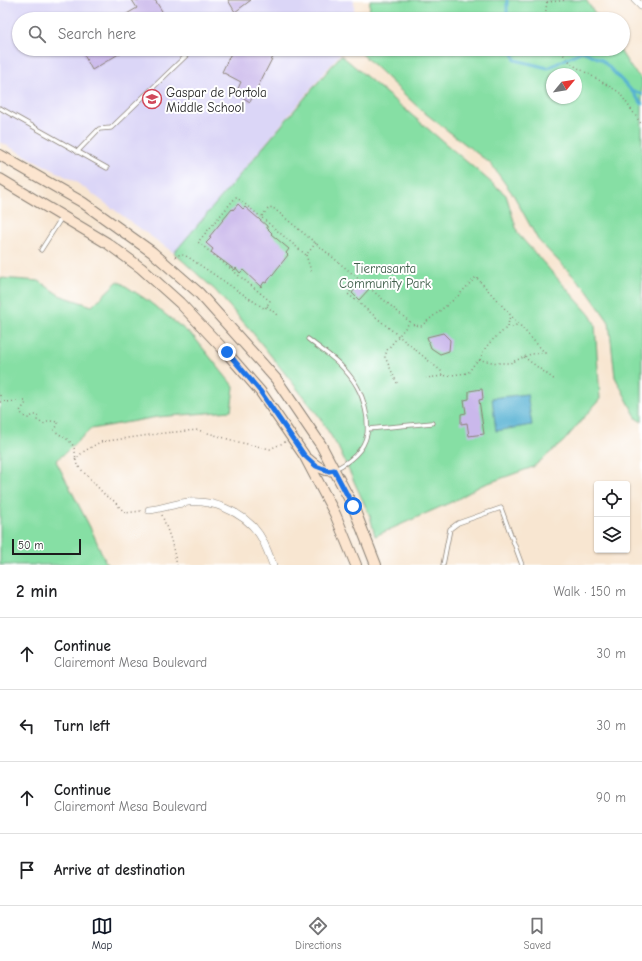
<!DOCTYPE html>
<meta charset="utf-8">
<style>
:root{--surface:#fff;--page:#f6f6f6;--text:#202124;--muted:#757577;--line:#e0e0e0;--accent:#111827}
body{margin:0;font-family:"Comic Neue",sans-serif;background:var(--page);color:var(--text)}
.controls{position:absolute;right:12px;bottom:12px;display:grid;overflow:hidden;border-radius:4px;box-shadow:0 1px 3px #0004}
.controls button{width:36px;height:36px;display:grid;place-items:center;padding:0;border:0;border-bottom:1px solid var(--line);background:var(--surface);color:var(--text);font:20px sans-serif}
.compass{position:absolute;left:546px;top:68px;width:36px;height:36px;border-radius:50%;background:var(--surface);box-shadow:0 1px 3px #0004;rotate:60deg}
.scale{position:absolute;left:12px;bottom:10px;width:69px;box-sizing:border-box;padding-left:4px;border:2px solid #1c1c1c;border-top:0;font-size:11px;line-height:14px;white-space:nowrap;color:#1c1c1c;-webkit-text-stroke:3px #fff;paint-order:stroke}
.stop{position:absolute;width:12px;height:12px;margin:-9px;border:3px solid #1a73e8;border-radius:50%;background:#fff}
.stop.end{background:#1a73e8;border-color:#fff;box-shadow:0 1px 4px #0008}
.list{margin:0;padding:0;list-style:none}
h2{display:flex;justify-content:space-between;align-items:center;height:52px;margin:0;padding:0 16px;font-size:17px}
h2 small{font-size:13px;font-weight:400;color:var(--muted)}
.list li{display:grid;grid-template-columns:26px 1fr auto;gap:12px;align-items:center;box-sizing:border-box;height:72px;padding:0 16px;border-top:1px solid var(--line)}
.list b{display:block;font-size:15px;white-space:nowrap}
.list p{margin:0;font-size:13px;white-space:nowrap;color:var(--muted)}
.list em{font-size:13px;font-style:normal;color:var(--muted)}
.icon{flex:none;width:22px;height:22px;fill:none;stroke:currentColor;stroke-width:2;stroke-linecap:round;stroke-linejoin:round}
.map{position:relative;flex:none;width:642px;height:565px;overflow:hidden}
.search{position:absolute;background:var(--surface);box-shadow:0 1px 3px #0004;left:12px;right:12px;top:12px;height:44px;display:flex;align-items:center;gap:10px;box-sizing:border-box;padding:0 14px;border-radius:22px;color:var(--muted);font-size:15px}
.sheet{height:340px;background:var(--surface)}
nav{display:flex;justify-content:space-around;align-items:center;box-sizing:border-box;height:56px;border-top:1px solid var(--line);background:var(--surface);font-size:11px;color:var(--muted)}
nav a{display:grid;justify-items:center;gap:2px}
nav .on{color:var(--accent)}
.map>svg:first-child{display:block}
</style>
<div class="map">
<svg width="642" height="565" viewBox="0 0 642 565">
<rect width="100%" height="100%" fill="#fff"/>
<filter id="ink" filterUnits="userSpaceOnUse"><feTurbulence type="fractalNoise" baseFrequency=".025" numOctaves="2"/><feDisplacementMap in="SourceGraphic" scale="8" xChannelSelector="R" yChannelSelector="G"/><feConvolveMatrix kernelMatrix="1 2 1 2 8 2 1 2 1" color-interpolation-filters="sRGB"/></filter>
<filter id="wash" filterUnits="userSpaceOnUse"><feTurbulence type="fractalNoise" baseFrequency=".012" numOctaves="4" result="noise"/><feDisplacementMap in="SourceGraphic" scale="16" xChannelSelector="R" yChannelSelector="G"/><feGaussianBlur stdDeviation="0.9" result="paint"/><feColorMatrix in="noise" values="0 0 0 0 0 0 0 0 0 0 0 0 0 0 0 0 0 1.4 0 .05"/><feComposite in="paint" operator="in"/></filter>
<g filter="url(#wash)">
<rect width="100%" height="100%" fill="#f8e6d1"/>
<!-- built -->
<path fill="#dbd6f7" d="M0,0H354V19H19V49H344L174,253L76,182L0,142Z"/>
<!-- green -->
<g fill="#86dfa4" stroke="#517e60" fill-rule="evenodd">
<path d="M370,0H586L599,19H369Z"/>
<path d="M362,49H619L632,69L642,79V422L637,419L615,377L609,322L585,288L538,240L514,196L491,164L421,110L361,53ZM552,74H576V98H552Z"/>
<path d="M341,55L506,195L518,234L590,315L595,324L600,399L563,442L533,467L480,486L456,500L375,536L370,516L338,447L318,415L252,332L215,290L174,253Z"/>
<path d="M0,278L39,281L59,295L92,306L118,281L147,300L194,337L234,387L231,411L157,417L91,429L56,461L91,529L107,565H0Z"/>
</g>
<!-- water -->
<path fill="#55b1d3" stroke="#386678" d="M527,394L532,425L496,431L492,398Z"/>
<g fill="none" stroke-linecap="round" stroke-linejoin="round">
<!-- stream -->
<g stroke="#55b1d3" stroke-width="3">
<path d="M507,0V19"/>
<path d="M512,49L515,60L548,68L582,51L602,60L631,90L642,104"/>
<path d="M631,90L642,94"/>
</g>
</g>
<g id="blocks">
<!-- building -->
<g fill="#cab8eb">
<path d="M132,0H155L165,16L160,19H118L137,8Z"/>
<path d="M228,0H251L235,12Z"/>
<path d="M81,49H127L92,70Z"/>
<path d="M233,49H277L250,102L236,93L241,82L222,72Z"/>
<path d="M238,204L243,209L245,207L267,226V228L272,233L271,234L289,249L286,253L288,255L266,283L264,282L261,287L243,270L240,273L236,268L235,270L211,252L213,249L206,243L211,238L209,237L232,209L233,210Z"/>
<path d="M361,282L369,289L359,300L352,293Z"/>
<path d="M443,333L450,340L449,351L440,354L431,348L427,337Z"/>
<path d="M482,389L483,399L479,400L484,434L469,436L467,423L461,424V414L466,413L464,400L469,399V391Z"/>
</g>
</g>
</g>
<g filter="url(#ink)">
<use href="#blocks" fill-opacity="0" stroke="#8a8176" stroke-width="1"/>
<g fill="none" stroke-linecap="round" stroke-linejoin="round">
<defs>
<g id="lane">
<path d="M0,108L107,168"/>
<path d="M77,152L99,129L111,128L193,49"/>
<path d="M41,250L62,217"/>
<path d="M308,339C320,349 334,357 344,369C358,384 364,398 367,418C367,423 368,429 367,434C364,450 350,462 335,469"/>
<path d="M368,429L432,423"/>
<path d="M443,565L450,529L458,523L501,508L522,565"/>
</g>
<g id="street">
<path d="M635,0L642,7"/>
<path d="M149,510C161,509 171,505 182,503C210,498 243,511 259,534C265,543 269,555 273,565"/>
</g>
<g id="secondary">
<path d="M0,155L82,202L152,252L199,293L276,379L321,445L353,506L376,565"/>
<path d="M0,179L107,243L141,268L180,303L227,353L260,391L304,455L335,514L356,565"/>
<path d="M308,459C316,466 324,472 334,470"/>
</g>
</defs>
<!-- lane casing -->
<use href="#lane" stroke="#8a8176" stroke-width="5"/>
<!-- street casing -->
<use href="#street" stroke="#8a8176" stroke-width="8"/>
<!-- secondary casing -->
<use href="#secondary" stroke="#8a8176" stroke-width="12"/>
<!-- path -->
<g stroke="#8a8176" stroke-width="1.5" stroke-dasharray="1 3" stroke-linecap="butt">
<path d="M547,2L560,1L565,0"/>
<path d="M545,19L547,0"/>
<path d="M558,49L573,65L619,92L642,125"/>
<path d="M316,243L306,255L261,217L268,209L272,207L360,280"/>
<path d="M306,255L312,274"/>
<path d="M175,257C180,253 183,255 188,257L265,309L270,301L198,242L236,197L261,217"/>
<path d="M267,306L278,316"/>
<path d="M410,322L360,280L348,294L441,371L442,376"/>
<path d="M508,326L513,327L518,324"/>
<path d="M524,357L555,380"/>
<path d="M480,360C486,341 496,339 508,326L509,319L511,316"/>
<path d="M397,383L385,357L387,350L410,322L414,325L421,326L457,297L476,277L545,353L531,354L510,363H498L480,360L475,363L468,373L426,378"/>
<path d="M0,395V398"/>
<path d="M0,402L25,401L26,403L20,411L23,416L28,418L34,415H38L37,420L43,424L50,421L58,422V425L54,430C60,436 71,439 74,448C76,453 75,459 77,465L106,496L114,501L125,513L141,511"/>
<path d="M75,460L83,452L100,442L164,433L198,430L238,442L270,449L285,442"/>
<path d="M162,515L171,540L177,565"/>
</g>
<!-- lane -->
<use href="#lane" stroke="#fff" stroke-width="3.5"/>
<!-- street -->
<use href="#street" stroke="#fff" stroke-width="7"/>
<!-- secondary -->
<use href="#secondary" stroke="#fce5cf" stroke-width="10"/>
</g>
</g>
<g fill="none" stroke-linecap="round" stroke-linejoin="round" filter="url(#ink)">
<!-- route -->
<path stroke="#1a73e8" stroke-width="5" d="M227,352L260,391L304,455L316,466L329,471L334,470L353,506"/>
</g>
<!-- icons -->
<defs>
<symbol id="school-ring" viewBox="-11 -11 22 22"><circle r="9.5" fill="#fff" stroke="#d1495b" stroke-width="1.5"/><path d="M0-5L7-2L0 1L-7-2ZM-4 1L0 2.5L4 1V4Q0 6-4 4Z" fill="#d1495b"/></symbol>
</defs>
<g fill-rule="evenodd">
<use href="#school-ring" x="141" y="88" width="22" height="22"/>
</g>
<g text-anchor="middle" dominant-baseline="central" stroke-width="4" stroke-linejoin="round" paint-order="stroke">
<!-- poi labels -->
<g font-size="13" fill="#1c1c1c" stroke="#fff" text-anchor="start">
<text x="166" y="92">Gaspar de Portola<tspan x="166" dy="15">Middle School</tspan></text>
</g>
<!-- park labels -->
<g font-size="13" fill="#41604c" stroke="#fff">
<text x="385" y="268">Tierrasanta<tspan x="385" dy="15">Community Park</tspan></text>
</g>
</g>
</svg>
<div class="controls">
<button><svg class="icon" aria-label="locate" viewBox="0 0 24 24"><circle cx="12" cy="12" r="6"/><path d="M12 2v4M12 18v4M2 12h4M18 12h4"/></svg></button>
<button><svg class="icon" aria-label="layers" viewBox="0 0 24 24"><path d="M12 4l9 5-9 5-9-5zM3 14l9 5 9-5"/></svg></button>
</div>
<svg class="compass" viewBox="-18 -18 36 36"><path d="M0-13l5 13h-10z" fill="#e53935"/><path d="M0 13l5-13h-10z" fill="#757577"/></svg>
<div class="scale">50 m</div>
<div class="stop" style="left:353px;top:506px"></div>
<div class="stop end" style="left:227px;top:352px"></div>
<div class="search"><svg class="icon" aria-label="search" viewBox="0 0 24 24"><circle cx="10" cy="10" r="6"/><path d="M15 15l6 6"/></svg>Search here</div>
</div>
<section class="sheet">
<h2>2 min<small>Walk · 150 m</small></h2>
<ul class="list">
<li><svg class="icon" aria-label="ahead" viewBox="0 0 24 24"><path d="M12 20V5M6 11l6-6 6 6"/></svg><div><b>Continue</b><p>Clairemont Mesa Boulevard</p></div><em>30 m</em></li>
<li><svg class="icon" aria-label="left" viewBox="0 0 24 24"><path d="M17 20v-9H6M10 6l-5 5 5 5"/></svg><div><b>Turn left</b></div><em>30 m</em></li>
<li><svg class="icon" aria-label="ahead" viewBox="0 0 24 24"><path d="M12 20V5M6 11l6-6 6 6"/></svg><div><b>Continue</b><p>Clairemont Mesa Boulevard</p></div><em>90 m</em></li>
<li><svg class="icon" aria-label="arrive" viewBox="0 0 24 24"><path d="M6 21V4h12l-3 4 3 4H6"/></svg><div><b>Arrive at destination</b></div></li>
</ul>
</section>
<nav>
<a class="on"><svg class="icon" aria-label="map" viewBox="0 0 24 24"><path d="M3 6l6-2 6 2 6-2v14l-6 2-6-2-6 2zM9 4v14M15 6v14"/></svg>Map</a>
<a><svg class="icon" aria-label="directions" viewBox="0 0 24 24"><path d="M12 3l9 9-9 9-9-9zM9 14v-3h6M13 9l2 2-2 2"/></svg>Directions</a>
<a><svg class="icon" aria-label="saved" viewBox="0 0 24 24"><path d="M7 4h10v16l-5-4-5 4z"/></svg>Saved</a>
</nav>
